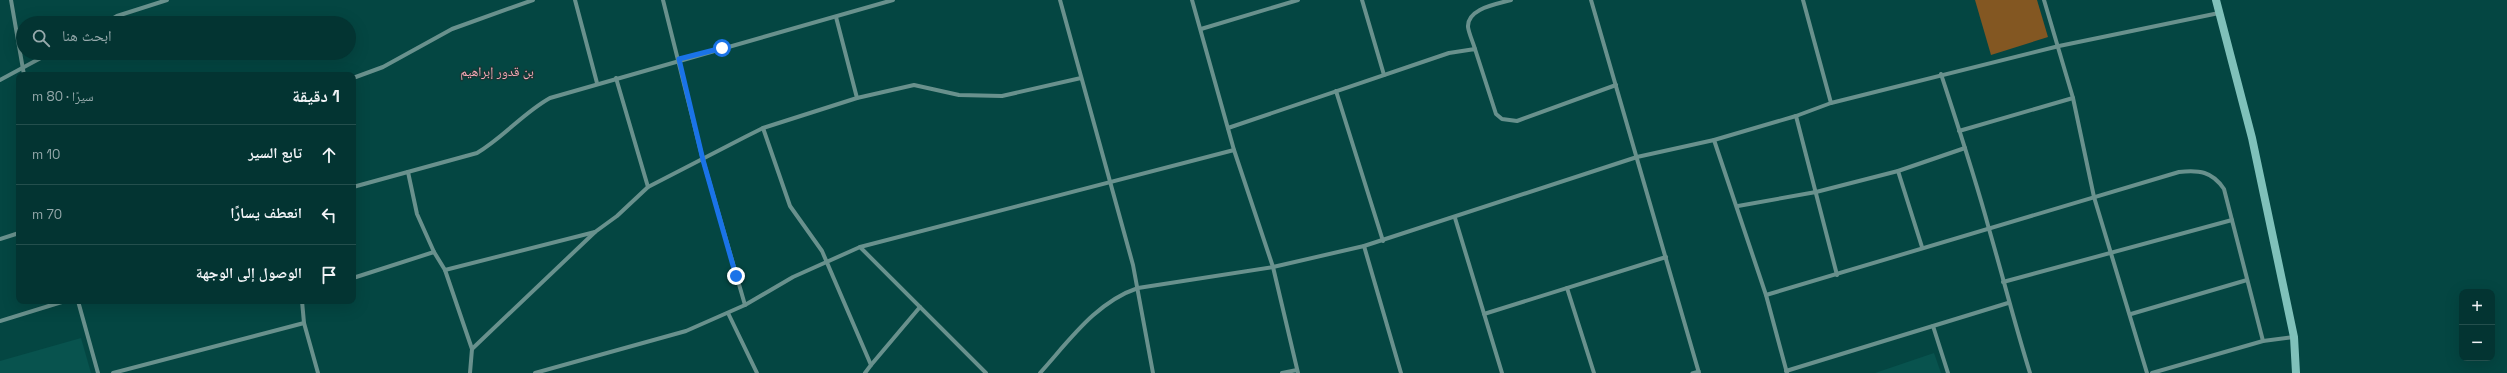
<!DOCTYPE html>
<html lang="ar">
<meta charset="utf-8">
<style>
:root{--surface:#033432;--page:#0d3c3a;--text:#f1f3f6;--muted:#97aaac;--line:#244f4d}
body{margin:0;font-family:"Space Grotesk","Noto Naskh Arabic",sans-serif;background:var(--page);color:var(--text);direction:rtl}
.controls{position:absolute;right:12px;bottom:12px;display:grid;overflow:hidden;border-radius:8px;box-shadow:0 4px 16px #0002}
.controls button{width:36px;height:36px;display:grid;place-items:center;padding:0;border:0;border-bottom:1px solid var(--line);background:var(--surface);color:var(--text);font:20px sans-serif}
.stop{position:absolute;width:12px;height:12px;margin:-9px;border:3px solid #1a73e8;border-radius:50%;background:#fff}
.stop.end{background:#1a73e8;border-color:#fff;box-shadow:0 1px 4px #0008}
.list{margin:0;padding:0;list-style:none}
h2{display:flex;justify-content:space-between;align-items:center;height:52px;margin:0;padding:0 16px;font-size:17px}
h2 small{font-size:13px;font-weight:400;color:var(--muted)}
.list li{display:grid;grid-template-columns:26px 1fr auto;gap:12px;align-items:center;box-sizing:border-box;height:60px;padding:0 16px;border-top:1px solid var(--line)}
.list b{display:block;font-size:15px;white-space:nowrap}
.list em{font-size:13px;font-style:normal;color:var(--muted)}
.icon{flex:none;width:22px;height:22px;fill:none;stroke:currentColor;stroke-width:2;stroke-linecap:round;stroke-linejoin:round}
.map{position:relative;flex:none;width:2507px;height:373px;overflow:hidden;direction:ltr}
.search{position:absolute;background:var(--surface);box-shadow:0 4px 16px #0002;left:16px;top:16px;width:340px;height:44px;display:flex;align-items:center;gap:10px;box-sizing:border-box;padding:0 14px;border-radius:22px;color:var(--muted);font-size:15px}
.panel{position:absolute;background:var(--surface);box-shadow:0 4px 16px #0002;left:16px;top:72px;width:340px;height:232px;border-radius:8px;direction:rtl}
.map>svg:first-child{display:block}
</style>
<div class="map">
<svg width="2507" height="373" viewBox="0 0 2507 373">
<rect width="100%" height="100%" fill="#044642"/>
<!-- built -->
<g fill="#08534e">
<path d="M81,338L91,373H0V361Z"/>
<path d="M1934,353L1941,373H1875Z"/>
</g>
<!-- green -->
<path fill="#835722" d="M1975,0H2037L2048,37L1991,55Z"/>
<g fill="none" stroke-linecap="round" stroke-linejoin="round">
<!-- lane -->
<path stroke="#69918d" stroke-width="3" d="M1692,373L1699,371"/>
<!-- street -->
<g stroke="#69918d" stroke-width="4">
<path d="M11,0L24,75"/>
<path d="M575,0L597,83"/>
<path d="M663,0L703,160L745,305"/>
<path d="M1060,0L1133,265L1153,373"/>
<path d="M1192,0L1234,150L1273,267L1298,373"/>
<path d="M1362,0L1384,75"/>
<path d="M1591,0L1699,373"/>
<path d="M1803,0L1831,103"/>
<path d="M2044,0L2073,98L2094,197L2147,373"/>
<path d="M105,23L117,16L167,0"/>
<path d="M1201,29L1298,0"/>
<path d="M1475,49C1473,42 1469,34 1468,27C1467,8 1498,4 1511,0"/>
<path d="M1941,74C1958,126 1975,177 1989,229C2003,277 2015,325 2030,373"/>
<path d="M353,78L383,67L452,29L533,0"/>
<path d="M616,78L648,187"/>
<path d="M0,80L50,53"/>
<path d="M1336,91L1383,241"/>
<path d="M857,98L914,85L959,95L1002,96L1081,78"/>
<path d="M1796,116L1837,275"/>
<path d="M763,128L790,206L822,251L871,365L865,373"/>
<path d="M1228,128L1449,53L1475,49L1496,114L1502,119L1517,121L1616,85"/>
<path d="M1959,131L2073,98"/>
<path d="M1714,140L1766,295L1787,373"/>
<path d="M1898,171L1922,247"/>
<path d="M408,172L417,214L434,252L445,270L472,349"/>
<path d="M353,187L477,153C504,137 523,113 550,98L893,0"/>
<path d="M1738,206L1816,192L1898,171L1965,148"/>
<path d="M1455,218L1502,373"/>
<path d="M0,239L19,233"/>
<path d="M1364,246L1401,373"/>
<path d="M860,247L986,373"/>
<path d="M445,270L595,232"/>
<path d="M353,278L434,252"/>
<path d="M2003,282L2232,220"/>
<path d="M1567,288L1594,373"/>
<path d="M1766,295L2179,172C2199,170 2212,171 2224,189L2263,341"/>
<path d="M78,301L98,373"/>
<path d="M302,301L304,323L318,373"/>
<path d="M728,313L757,373"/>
<path d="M1484,314L1666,257"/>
<path d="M2131,314L2247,280"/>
<path d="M0,321L65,301"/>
<path d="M1933,326L1948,373"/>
<path d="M871,365L920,307"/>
<path d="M1786,371L2008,303"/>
<path d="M113,373L304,323"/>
<path d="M470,373L472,349L595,232L617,216L648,187L745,137L763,128L857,98L836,17"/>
<path d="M535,373L686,331L745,305L793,277L860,247L1234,150"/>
<path d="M1040,373C1069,341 1096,302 1138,288L1273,267L1364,246L1637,157L1714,140L1796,116L1831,103L2059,46L2219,13"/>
<path d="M1282,373L1297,370"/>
<path d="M2152,373L2263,341L2294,337"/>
</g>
<!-- secondary -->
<path stroke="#7fc1ba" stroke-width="8" d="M2216,0L2252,138L2294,337L2296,373"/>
</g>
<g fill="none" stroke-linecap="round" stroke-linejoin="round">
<!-- route -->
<path stroke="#1a73e8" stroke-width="5" d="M722,48L679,59L703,160L736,276"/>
</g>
<g text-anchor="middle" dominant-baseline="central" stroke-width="3" stroke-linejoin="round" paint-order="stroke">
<!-- neighbourhood labels -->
<g font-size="13" fill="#fdaab8" stroke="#163835">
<text x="497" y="71">بن قدور إبراهيم</text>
</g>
</g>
</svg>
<div class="controls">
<button>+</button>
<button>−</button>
</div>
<div class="stop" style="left:722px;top:48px"></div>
<div class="stop end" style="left:736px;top:276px"></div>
<div class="search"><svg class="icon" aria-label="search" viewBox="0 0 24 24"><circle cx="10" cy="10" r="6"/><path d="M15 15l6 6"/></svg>ابحث هنا</div>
<section class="panel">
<h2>1 دقيقة<small>سيرًا · 80 m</small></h2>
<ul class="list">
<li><svg class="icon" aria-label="ahead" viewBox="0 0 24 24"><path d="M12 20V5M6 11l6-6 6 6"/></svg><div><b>تابع السير</b></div><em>10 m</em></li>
<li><svg class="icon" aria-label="left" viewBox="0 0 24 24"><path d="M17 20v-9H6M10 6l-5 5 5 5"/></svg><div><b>انعطف يسارًا</b></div><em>70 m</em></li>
<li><svg class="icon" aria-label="arrive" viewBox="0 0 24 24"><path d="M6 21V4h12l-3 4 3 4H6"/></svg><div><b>الوصول إلى الوجهة</b></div></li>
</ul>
</section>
</div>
